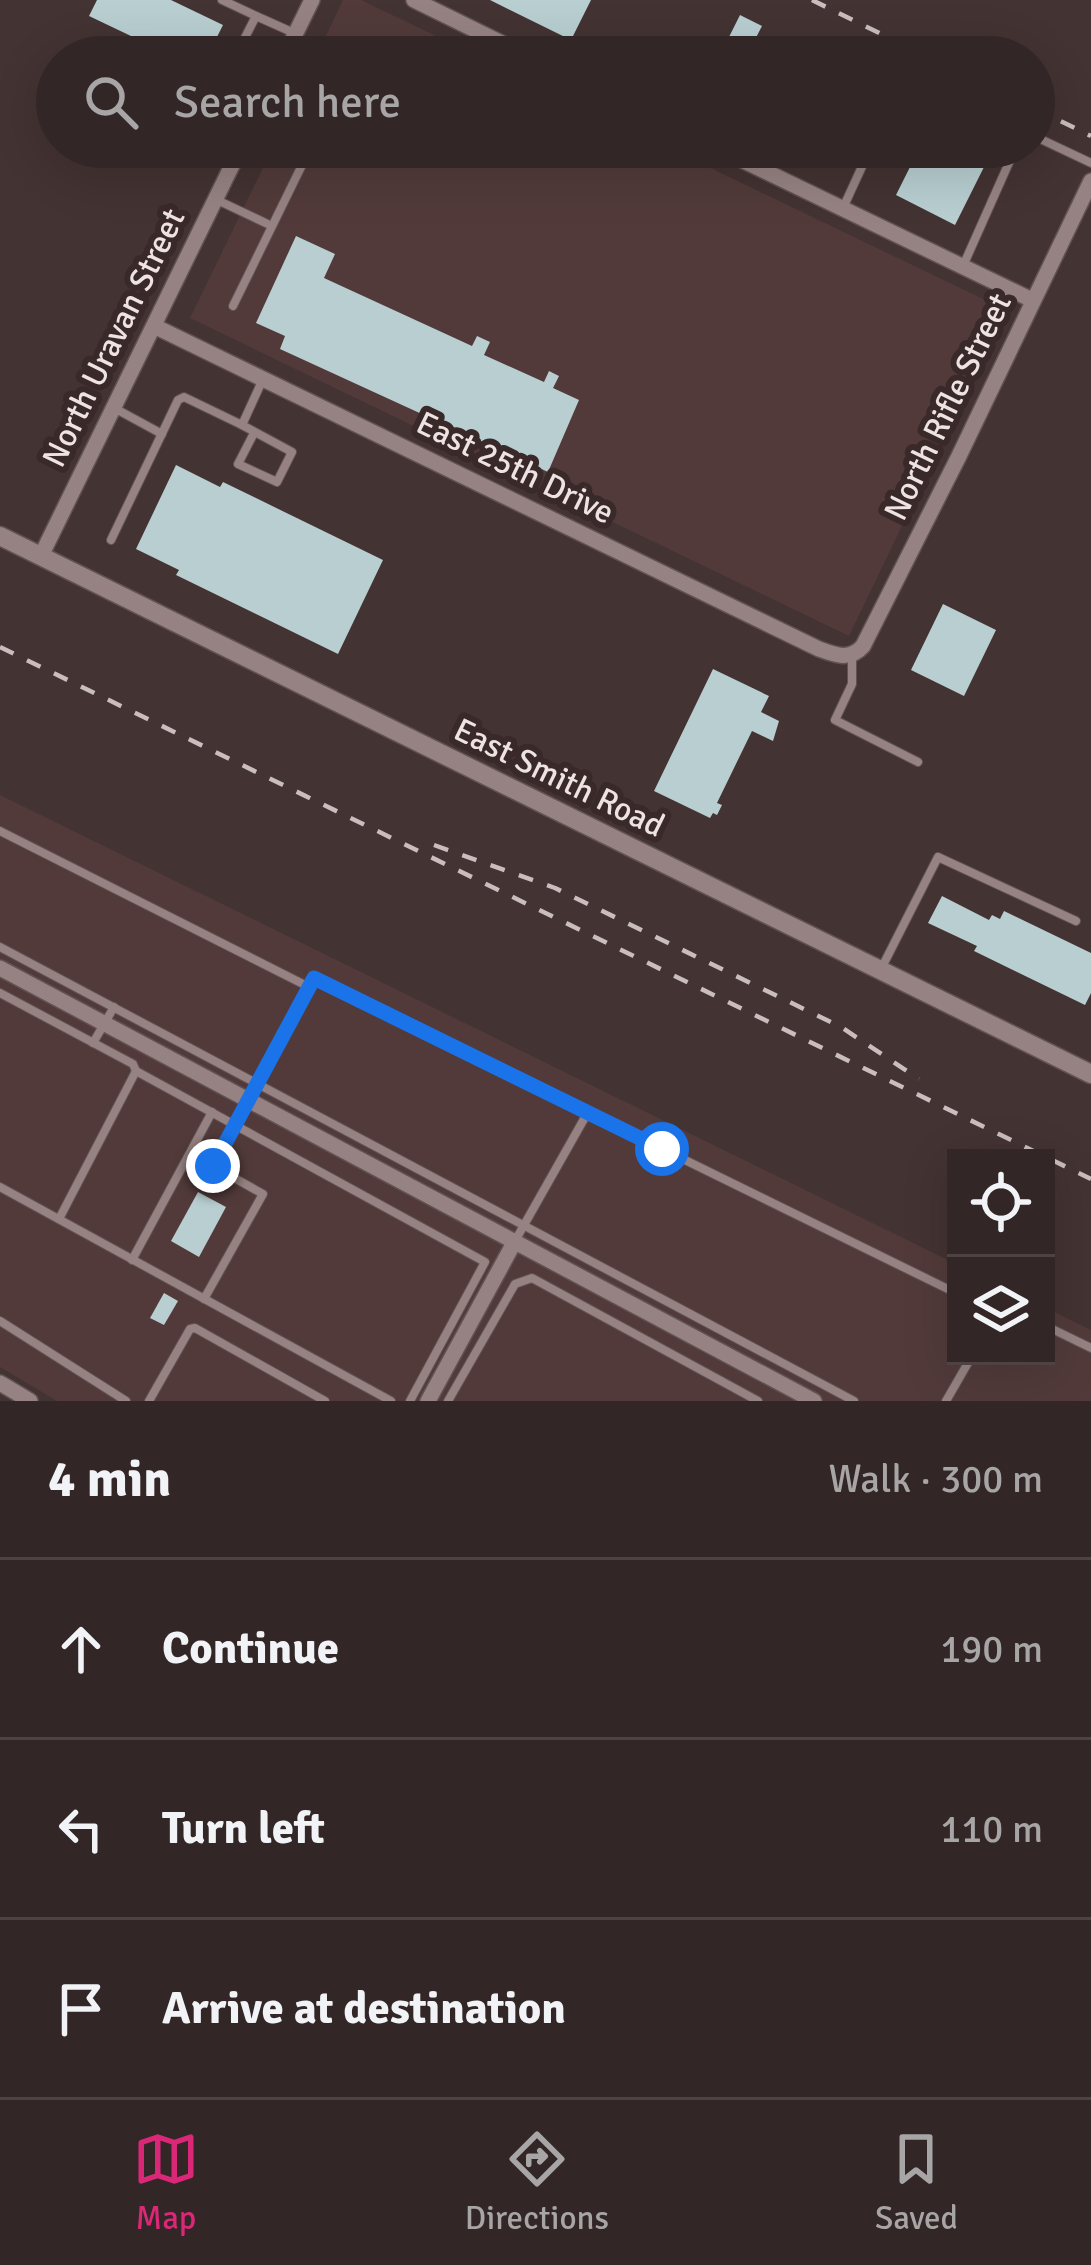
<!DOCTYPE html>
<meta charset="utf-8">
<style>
:root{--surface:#322626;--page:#3a2e2e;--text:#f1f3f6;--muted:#a8a5a7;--line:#4d4343;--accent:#db2777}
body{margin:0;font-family:Signika,sans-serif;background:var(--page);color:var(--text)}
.controls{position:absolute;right:36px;bottom:36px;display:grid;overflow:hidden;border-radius:0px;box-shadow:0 12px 48px #0002}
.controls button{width:108px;height:108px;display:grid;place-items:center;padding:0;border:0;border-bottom:3px solid var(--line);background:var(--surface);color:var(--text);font:60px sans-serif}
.stop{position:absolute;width:36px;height:36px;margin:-27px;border:9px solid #1a73e8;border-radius:50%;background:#fff}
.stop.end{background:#1a73e8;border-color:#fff;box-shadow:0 3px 12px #0008}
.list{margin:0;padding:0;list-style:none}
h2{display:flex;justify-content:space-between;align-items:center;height:156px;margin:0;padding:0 48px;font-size:51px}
h2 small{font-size:39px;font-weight:400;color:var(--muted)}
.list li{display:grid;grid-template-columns:78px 1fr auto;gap:36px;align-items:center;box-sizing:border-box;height:180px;padding:0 48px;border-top:3px solid var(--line)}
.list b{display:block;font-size:45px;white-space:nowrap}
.list em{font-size:39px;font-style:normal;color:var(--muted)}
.icon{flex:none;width:66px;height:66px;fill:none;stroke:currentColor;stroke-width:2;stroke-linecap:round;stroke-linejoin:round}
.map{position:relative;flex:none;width:1091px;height:1401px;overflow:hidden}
.search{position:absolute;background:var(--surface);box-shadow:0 12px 48px #0002;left:36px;right:36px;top:36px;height:132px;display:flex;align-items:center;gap:30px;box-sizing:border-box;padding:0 42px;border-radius:66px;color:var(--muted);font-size:45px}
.sheet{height:696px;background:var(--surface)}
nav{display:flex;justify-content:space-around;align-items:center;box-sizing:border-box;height:168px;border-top:3px solid var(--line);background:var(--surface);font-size:33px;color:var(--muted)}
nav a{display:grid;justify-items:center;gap:6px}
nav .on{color:var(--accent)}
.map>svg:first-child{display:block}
</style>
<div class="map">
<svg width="1091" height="1401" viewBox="0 0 1091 1401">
<rect width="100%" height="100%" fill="#433332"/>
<!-- built -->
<g fill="#523a3a">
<path d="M343,0H361L480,57H316Z"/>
<path d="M273,147H667L1006,310L849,636L190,318Z"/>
<path d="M0,795L956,1264V1356H1046V1308L1091,1330V1401H57L0,1367Z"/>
</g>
<!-- building -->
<g fill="#b8ced0">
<path d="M97,0H171L223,25L207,57H175L89,16Z"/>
<path d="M490,0H591L571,40Z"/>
<path d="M740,15L762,26L746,57H719Z"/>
<path d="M920,147H994L955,225L896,195Z"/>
<path d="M296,236L335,254L324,278L472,346L477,336L490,342L484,355L544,382L549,371L559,376L553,388L579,400L548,472L280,349L285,336L256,323Z"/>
<path d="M176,465L220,487L223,482L383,560L338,654L176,575L179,570L136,549Z"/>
<path d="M943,604L996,630L964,696L911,670Z"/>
<path d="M713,669L769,696L761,712L779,721L773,741L752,731L717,803L722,805L717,815L713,813L710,818L654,791Z"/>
<path d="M942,896L989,920L992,915L1000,919L1004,911L1091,953V993L1085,1005L974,951L977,946L928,923Z"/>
<path d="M198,1192L226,1207L199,1257L171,1241Z"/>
<path d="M164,1293L178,1301L164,1325L150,1318Z"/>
</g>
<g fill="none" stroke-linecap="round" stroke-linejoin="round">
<defs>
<g id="service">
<path d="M222,0L256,16"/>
<path d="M235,57L256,16L294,33"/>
<path d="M1034,136L1091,163"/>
<path d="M215,199L272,226"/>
<path d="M843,208L871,147"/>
<path d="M963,266L1016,147"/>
<path d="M233,306L305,159"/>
<path d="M116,409L162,434"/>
<path d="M254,433L238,464L277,482L292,452L242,425L263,379"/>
<path d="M111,540L178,400L184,397L242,425"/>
<path d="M852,656V684L835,720L918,762"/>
<path d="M0,831L309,987"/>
<path d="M0,947L854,1401"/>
<path d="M881,969L938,857L1076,921"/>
<path d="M0,993L133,1064L136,1071"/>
<path d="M93,1043L114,1007"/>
<path d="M0,1187L391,1401"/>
<path d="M59,1219L136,1071L485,1262L410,1401"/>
<path d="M515,1241L588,1112"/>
<path d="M132,1260L212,1112"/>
<path d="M204,1299L263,1194L213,1166L314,978L956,1293"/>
<path d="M0,1321L126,1401"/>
<path d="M1046,1326L1091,1348"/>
<path d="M149,1401L190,1329L195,1328L325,1401"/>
<path d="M448,1401L515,1284L532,1278L758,1401"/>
<path d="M946,1401L972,1356"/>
</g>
<g id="minor">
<path d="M414,0L530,57"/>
<path d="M284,57L312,0"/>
<path d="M715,147L1032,300"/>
<path d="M154,326L819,649C835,655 850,661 863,646L959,456L1091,181"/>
<path d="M41,556L241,147"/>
<path d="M0,968L814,1401"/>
<path d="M0,1383L30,1401"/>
<path d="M428,1401L515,1241"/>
</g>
<path id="tertiary" d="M0,536L1091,1074"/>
</defs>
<!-- service casing -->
<use href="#service" stroke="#605252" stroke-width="10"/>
<!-- minor casing -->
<use href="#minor" stroke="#605252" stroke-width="18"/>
<!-- tertiary casing -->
<use href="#tertiary" stroke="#605252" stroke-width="21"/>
<!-- service -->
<use href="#service" stroke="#968282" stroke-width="8"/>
<!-- minor -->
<use href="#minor" stroke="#968282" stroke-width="15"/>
<!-- tertiary -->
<use href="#tertiary" stroke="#968282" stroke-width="18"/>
<!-- rail -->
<g stroke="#c9bdbd" stroke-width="4.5" stroke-dasharray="15 15" stroke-linecap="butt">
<path d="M812,0L928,57"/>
<path d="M1034,108L1091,136"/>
<path d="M0,647L1091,1179"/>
<path d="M434,845L555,888L841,1027L919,1079"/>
</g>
</g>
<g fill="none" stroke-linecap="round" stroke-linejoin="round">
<!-- route -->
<path stroke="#1a73e8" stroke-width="15" d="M213,1166L314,978L662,1149"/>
</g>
<g text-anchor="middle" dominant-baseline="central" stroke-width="12" stroke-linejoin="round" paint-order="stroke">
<!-- street labels -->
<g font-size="33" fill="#eee3e3" stroke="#392928">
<text transform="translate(114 338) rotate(-64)">North Uravan Street</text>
<text transform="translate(948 407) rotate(-64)">North Rifle Street</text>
<text transform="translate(515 468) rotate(26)">East 25th Drive</text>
<text transform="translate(559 778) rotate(26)">East Smith Road</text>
</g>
</g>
</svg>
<div class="controls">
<button><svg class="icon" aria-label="locate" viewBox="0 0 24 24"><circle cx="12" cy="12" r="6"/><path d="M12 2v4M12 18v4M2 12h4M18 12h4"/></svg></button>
<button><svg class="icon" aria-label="layers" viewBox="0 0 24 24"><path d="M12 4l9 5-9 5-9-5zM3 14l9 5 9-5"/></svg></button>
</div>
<div class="stop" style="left:662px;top:1149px"></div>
<div class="stop end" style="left:213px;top:1166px"></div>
<div class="search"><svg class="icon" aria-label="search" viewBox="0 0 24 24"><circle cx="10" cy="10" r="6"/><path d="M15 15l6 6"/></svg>Search here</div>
</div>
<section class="sheet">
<h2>4 min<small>Walk · 300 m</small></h2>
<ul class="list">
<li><svg class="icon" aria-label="ahead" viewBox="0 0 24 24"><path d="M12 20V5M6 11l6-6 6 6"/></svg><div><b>Continue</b></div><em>190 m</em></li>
<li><svg class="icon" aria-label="left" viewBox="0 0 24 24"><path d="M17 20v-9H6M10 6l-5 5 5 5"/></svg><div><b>Turn left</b></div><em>110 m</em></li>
<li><svg class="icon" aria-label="arrive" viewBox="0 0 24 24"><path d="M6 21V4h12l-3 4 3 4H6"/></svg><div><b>Arrive at destination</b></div></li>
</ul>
</section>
<nav>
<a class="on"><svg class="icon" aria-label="map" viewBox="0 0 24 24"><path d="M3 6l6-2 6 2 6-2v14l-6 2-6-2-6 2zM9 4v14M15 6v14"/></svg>Map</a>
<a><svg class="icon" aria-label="directions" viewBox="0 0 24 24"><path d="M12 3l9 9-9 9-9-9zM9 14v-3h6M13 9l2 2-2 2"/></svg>Directions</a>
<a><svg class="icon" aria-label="saved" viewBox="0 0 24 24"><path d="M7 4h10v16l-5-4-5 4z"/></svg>Saved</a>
</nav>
